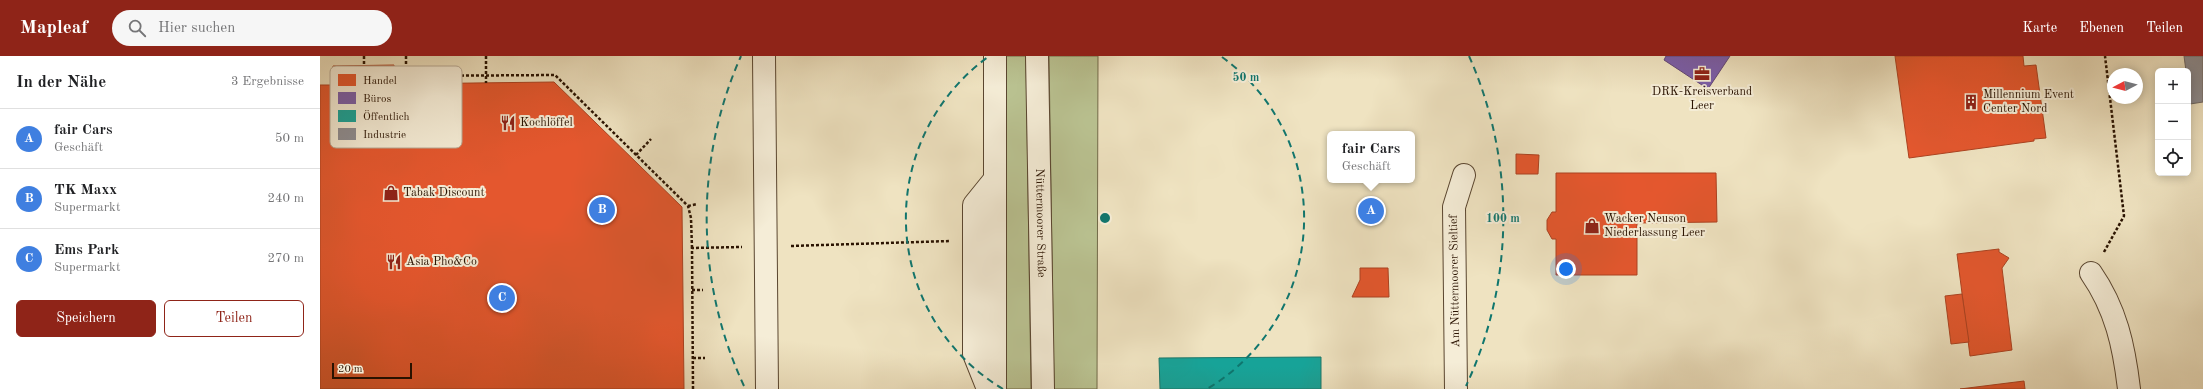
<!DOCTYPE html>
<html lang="de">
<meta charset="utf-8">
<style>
:root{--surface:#fff;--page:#f6f6f6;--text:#202124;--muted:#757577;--line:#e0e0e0;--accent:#8f2418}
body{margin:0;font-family:"Old Standard TT",serif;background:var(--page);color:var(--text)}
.controls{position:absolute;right:12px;top:12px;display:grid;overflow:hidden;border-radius:6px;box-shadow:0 2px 10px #0003}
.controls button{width:36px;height:36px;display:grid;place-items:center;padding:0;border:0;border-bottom:1px solid var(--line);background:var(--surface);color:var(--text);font:20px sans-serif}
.compass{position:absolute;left:1787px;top:12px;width:36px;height:36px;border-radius:50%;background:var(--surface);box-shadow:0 2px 10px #0003;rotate:263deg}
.scale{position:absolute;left:12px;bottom:10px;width:80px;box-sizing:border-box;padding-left:4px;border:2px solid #291200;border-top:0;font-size:11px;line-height:14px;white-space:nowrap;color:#291200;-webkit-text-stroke:3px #f5edd7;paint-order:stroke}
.you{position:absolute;left:1246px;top:213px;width:14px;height:14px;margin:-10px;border:3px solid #fff;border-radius:50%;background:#1a73e8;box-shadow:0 0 0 6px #1a73e833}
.badge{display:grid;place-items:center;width:26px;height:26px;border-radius:50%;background:var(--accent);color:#fff;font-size:13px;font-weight:700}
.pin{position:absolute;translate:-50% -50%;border:2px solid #fff;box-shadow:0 1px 4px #0006}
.popup{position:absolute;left:1007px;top:75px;width:88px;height:52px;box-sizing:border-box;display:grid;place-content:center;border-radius:6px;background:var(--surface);filter:drop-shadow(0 1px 3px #0005);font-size:13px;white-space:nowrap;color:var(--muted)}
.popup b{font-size:15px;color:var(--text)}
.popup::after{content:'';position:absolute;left:50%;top:100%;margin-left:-8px;border:8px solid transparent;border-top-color:var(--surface)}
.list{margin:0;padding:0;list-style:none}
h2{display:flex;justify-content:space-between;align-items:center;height:52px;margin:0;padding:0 16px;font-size:17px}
h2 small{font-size:13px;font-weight:400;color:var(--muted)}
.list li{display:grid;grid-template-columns:26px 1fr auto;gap:12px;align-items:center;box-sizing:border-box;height:60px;padding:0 16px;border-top:1px solid var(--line)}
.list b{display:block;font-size:15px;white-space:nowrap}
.list p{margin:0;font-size:13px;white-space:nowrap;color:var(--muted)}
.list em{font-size:13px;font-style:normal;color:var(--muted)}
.actions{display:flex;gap:8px;padding:12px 16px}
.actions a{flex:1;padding:9px 0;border:1px solid var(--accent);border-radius:6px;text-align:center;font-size:14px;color:var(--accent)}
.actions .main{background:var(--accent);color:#fff}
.icon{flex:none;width:22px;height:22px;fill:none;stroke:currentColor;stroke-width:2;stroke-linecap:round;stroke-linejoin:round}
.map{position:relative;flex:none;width:1883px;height:333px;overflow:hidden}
header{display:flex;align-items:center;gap:24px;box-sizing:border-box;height:56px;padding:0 20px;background:var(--accent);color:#fff}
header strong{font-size:19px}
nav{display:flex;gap:22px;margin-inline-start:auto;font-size:14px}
.search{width:280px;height:36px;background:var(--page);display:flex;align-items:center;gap:10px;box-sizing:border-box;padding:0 14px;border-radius:22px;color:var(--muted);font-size:15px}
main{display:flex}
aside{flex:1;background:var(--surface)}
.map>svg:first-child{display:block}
</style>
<header>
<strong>Mapleaf</strong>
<div class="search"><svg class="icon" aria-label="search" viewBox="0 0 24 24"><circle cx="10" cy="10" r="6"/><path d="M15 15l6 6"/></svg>Hier suchen</div>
<nav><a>Karte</a><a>Ebenen</a><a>Teilen</a></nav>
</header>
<main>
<aside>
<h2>In der Nähe<small>3 Ergebnisse</small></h2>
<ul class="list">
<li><span class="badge" style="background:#3f7fe0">A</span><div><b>fair Cars</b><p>Geschäft</p></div><em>50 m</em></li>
<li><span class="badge" style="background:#3f7fe0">B</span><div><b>TK Maxx</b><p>Supermarkt</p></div><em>240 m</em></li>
<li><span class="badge" style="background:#3f7fe0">C</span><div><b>Ems Park</b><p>Supermarkt</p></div><em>270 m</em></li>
</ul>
<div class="actions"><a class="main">Speichern</a><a>Teilen</a></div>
</aside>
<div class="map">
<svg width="1883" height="333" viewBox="0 0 1883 333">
<rect width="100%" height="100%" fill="#efe3c1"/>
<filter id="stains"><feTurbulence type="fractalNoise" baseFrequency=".005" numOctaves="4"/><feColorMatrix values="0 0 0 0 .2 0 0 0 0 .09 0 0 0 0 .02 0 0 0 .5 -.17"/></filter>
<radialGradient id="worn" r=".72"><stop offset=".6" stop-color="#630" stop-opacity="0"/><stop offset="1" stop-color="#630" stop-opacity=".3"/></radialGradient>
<!-- green -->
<g fill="#bac392" stroke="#726a49">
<path d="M683,0H706L711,333H685Z"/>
<path d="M729,0H778L777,333H734Z"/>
</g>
<!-- shops -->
<g fill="#e4572e" stroke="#ac4220">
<path d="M1575,0H1703L1704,10L1716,9L1726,82L1714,83V85L1589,102Z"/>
<path d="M74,9L75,28L234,26L362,151L364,333H0V29H13V10Z"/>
<path d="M1196,98L1219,99L1218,118H1196Z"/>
<path d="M1236,117H1396L1397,166L1317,167V219H1236V183H1232L1227,174V164L1232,156H1236Z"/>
<path d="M1679,193V196L1689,202L1682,212L1692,294L1650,300L1637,198Z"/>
<path d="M1040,212H1068L1069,241H1032L1040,224Z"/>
<path d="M1642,238L1649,286L1631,288L1625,240Z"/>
<path d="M1704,325L1705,333H1640Z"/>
</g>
<!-- offices -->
<path fill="#7b5ea7" stroke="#624775" d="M1346,0H1410L1388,33L1344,4Z"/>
<!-- public -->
<path fill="#17a398" stroke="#1c786a" d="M1001,301V333H840L839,302Z"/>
<!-- industry -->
<path fill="#8d8d92" stroke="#6f6866" d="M1864,0H1883V46L1870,48L1868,15H1866Z"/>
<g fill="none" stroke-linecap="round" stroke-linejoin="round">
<defs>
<g id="minor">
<path d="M444,0L447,333"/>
<path id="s1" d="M717,0L723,333"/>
<path d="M1771,217C1796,253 1804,290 1809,333"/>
<path d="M668,333L654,298V149L675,123"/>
<path d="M675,333V0"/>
<path d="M1136,333L1134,151L1144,119"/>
</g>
</defs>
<!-- minor casing -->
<use href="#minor" stroke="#5a4630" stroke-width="24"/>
<!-- path -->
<g stroke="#291200" stroke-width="2.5" stroke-dasharray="3 2" stroke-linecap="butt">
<path d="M44,0V9"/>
<path d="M86,0V20L235,19L368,150L371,162L372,192"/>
<path d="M166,0V27"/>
<path d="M316,99L331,83"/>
<path d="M368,150L377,148"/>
<path d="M471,190L630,185"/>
<path d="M1784,196L1804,160L1785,0"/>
<path d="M372,234H383"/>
<path d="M373,302H385"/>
<path d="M373,333L372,192L422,191"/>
</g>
<!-- minor -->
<use href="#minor" stroke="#f5edd7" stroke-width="22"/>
</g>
<!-- distance rings -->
<g fill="none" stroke="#0f766e" stroke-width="2" stroke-dasharray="7 5">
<path d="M683 333A199 199 0 0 1 668 1M902 1A199 199 0 0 1 887 333"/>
<path d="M424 330A398 398 0 0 1 421 0M1149 0A398 398 0 0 1 1146 330"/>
</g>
<!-- icons -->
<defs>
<symbol id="office-bare" viewBox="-9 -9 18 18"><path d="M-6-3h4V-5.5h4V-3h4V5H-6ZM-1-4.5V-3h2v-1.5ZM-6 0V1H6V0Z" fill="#8f2418" stroke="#f5edd7" stroke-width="2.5" paint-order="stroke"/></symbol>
<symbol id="building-bare" viewBox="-9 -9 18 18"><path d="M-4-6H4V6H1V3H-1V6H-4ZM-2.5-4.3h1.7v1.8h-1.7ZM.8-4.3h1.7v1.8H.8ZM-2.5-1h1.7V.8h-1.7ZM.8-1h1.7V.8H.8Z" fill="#8f2418" stroke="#f5edd7" stroke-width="2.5" paint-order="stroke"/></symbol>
<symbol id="restaurant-bare" viewBox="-9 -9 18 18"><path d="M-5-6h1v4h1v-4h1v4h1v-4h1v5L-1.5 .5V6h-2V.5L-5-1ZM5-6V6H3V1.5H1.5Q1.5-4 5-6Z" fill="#8f2418" stroke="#f5edd7" stroke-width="2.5" paint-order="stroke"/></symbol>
<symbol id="shop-bare" viewBox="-9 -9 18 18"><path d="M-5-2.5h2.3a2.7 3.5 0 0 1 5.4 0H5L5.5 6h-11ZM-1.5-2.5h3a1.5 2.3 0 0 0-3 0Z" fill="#8f2418" stroke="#f5edd7" stroke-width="2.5" paint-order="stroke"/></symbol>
</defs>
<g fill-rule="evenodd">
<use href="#office-bare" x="1371" y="7" width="22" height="22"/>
<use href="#building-bare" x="1640" y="35" width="22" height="22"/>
<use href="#restaurant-bare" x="177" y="56" width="22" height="22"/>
<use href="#shop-bare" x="60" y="126" width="22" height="22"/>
<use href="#shop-bare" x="1261" y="159" width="22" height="22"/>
<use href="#restaurant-bare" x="63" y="195" width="22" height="22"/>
</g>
<g text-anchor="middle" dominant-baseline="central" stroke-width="4" stroke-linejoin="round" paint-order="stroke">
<!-- poi labels -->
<g font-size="12" fill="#291200" stroke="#f5edd7" text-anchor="start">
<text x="1382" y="36" text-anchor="middle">DRK-Kreisverband<tspan x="1382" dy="14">Leer</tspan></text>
<text x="1663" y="39">Millennium Event<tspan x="1663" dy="14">Center Nord</tspan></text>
<text x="200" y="67">Kochlöffel</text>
<text x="83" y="137">Tabak Discount</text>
<text x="1284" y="163">Wacker Neuson<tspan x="1284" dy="14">Niederlassung Leer</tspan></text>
<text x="86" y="206">Asia Pho&amp;Co</text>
</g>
<!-- street labels -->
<g font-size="12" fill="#291200" stroke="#f5edd7">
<text stroke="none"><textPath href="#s1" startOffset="167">Nüttermoorer Straße</textPath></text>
<text transform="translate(1135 225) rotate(-91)">Am Nüttermoorer Sieltief</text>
</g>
</g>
<!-- legend -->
<rect x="10" y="10" width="132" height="82" rx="6" fill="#f5edd7" stroke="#b8ab96" stroke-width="1"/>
<rect x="18" y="18" width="18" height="12" fill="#e4572e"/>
<rect x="18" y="36" width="18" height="12" fill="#7b5ea7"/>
<rect x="18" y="54" width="18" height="12" fill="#17a398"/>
<rect x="18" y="72" width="18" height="12" fill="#8d8d92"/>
<g font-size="11" fill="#291200">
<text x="43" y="28">Handel</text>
<text x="43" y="46">Büros</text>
<text x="43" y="64">Öffentlich</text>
<text x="43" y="82">Industrie</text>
</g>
<circle cx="785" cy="162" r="6" fill="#0f766e" stroke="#f5edd7" stroke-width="2"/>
<g font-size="12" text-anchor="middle" font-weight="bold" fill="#0f766e" stroke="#f5edd7" stroke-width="4" stroke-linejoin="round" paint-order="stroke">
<text x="926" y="25">50 m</text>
<text x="1183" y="166">100 m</text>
</g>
<rect width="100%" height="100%" filter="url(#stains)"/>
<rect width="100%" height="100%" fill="url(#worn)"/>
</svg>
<div class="controls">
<button>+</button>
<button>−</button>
<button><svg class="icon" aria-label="locate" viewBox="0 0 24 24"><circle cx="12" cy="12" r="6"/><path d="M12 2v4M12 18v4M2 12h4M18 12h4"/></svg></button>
</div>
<svg class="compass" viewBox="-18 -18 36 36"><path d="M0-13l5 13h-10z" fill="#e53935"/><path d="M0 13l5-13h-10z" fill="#757577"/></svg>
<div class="scale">20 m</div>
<div class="you"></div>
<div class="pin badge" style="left:1051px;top:155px;background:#3f7fe0">A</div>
<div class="popup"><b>fair Cars</b>Geschäft</div>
<div class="pin badge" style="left:282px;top:154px;background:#3f7fe0">B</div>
<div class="pin badge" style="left:182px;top:242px;background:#3f7fe0">C</div>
</div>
</main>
